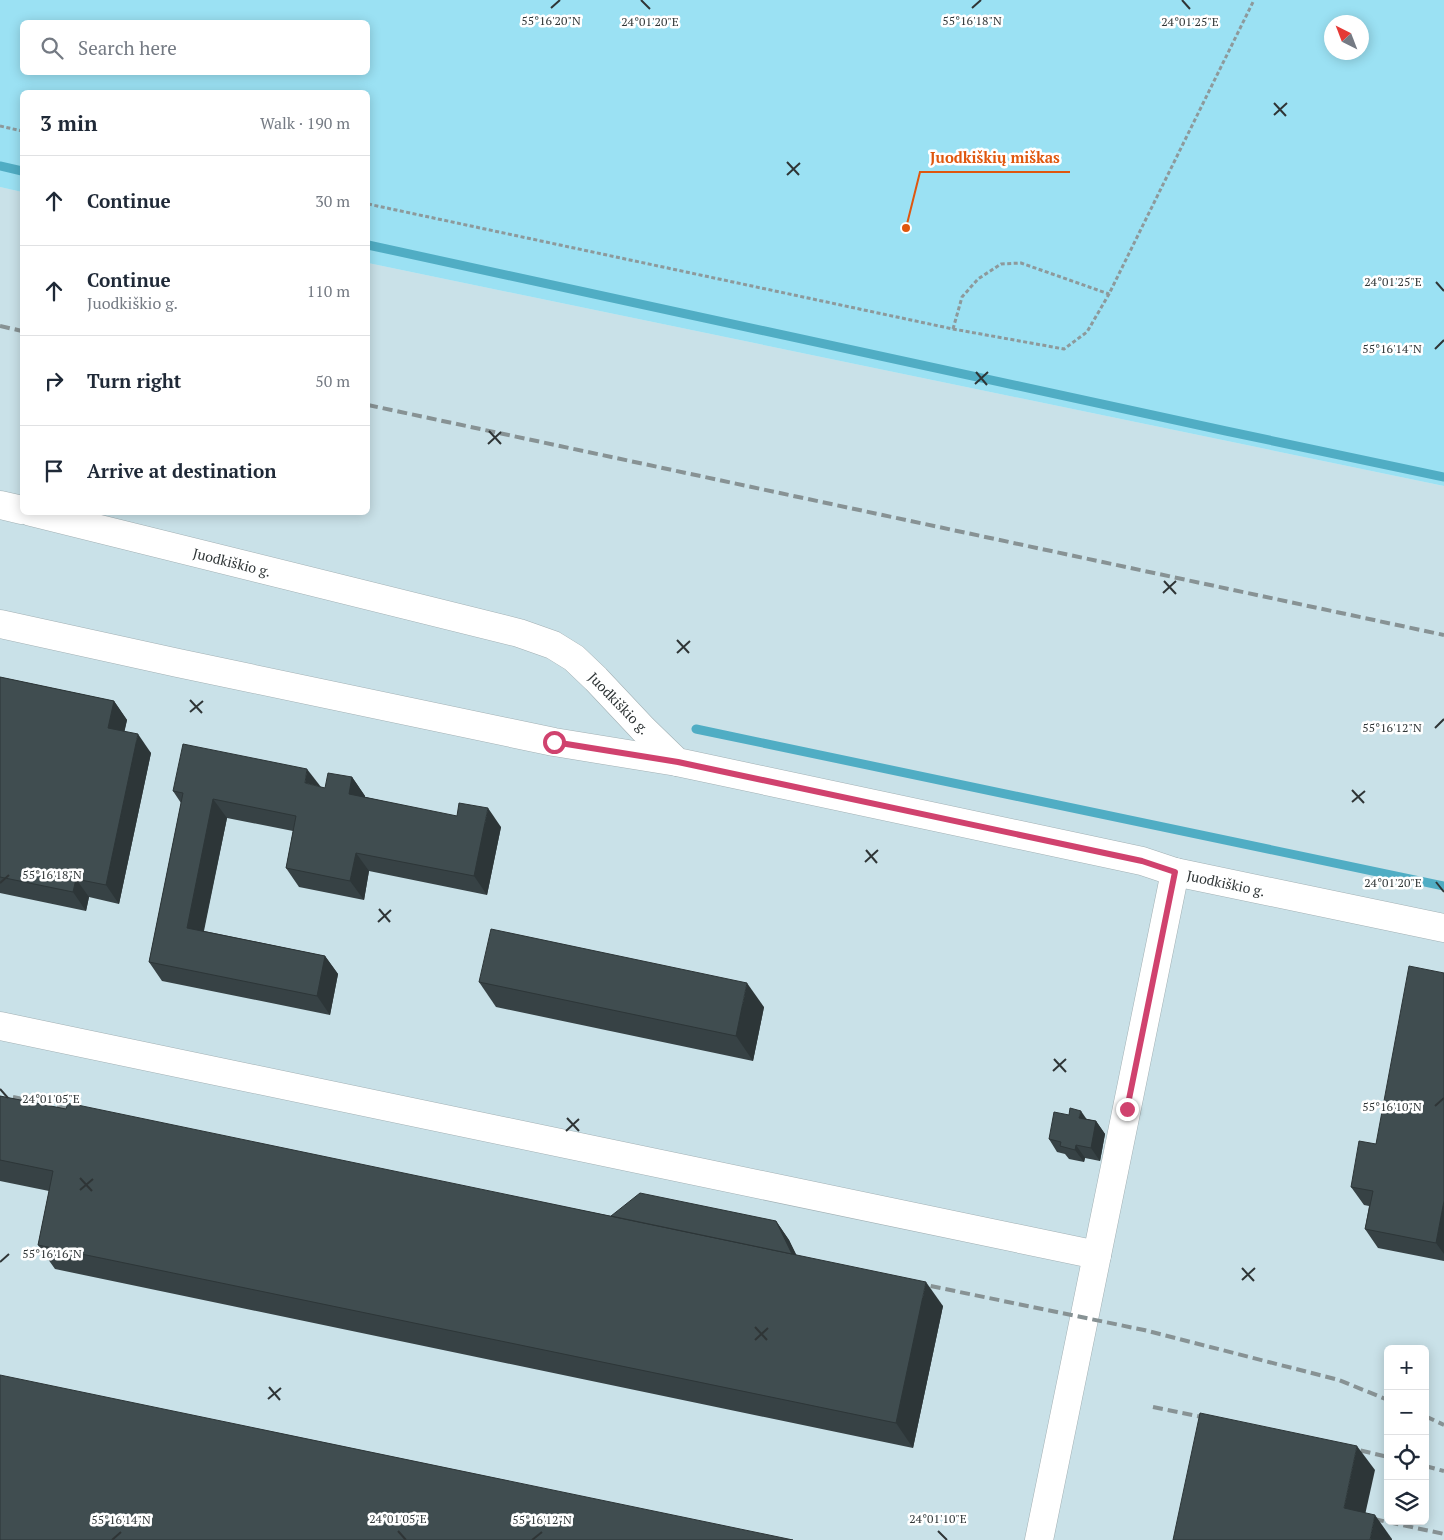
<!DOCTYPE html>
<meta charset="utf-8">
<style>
:root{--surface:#fff;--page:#f2f2f3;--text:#1f2937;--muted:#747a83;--line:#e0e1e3}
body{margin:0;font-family:"PT Serif",serif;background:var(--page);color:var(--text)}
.controls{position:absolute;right:15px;bottom:15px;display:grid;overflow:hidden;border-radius:8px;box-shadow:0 2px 12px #0003}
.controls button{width:45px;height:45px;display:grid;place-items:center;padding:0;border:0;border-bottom:1px solid var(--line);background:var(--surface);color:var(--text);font:25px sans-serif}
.compass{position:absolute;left:1324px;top:15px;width:45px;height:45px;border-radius:50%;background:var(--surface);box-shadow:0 2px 12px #0003;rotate:318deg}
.stop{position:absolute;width:15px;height:15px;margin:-11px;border:4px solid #d0426e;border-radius:50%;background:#fff}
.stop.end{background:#d0426e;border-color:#fff;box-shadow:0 1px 5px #0008}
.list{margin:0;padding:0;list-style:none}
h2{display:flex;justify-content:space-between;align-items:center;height:65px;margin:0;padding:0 20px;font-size:21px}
h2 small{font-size:16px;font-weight:400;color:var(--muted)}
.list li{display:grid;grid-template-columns:32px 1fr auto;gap:15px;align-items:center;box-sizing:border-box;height:90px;padding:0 20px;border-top:1px solid var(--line)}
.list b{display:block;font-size:19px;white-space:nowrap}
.list p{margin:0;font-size:16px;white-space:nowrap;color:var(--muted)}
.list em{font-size:16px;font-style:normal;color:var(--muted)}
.icon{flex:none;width:28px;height:28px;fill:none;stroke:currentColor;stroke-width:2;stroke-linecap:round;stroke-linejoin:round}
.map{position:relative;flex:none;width:1444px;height:1540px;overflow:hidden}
.search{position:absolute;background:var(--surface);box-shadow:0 2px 12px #0003;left:20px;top:20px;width:350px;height:55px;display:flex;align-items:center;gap:12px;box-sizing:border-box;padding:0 18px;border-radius:8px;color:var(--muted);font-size:19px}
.panel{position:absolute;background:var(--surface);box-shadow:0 2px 12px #0003;left:20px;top:90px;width:350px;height:425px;border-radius:8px}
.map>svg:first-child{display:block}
</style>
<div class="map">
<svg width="1444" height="1540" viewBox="0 0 1444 1540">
<rect width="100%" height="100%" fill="#dbebef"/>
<!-- built -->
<path fill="#c9e1e8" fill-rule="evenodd" d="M0,187L22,192V512H368V263L1444,486V1540H0ZM1388,1349H1425V1521H1388Z"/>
<!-- green -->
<path fill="#9be1f3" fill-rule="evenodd" d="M0,0H1444V486L368,263V92H22V192L0,187ZM22,22H368V72H22ZM1332,22H1362V52H1332Z"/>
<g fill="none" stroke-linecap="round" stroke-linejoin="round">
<!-- stream -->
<g stroke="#50adc4" stroke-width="9">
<path d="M0,166L22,171"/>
<path d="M368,245L1226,431L1444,477"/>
<path d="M696,729L1444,886"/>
</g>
<defs>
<g id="minor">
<path d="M0,505L22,510"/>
<path d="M31,512L519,633L553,645L574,658L596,679L643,729L677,762L1142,861L1175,872L1444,928"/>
<path d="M0,624L178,663L554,742L677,762"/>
<path d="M0,1026L1097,1255"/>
<path d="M1039,1540L1175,872"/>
</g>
</defs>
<!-- minor casing -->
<use href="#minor" stroke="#a2b0b4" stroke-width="29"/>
<!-- path -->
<g stroke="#8d999b" stroke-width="3" stroke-dasharray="4 2.5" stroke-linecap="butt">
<path d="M0,126L22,131"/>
<path d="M368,204L953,329L1064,349L1087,332L1109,294L1254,0"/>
<path d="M953,329L962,297L978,279L1001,264L1021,263L1109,294"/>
</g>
<!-- minor -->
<use href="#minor" stroke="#fff" stroke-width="28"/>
<!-- rail -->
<g stroke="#879294" stroke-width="4" stroke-dasharray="10 5" stroke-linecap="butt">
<path d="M0,326L22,331"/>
<path d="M368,405L1444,635"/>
<path d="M13,1097L79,1111"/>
<path d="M916,1283L1144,1330L1339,1380L1388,1400"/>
<path d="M1153,1407L1212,1419"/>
<path d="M1425,1416L1444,1425"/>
<path d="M1346,1447L1388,1457"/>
<path d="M1425,1466L1444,1471"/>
<path d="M1374,1519L1444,1534"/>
</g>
</g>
<!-- wall -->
<g fill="#374245">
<path d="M0,677L114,701L127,720L124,732L151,753L119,904L89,897L86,911L0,893Z"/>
<path d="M352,777L365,796V797L501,827L487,895L369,871L364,900L299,887L286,868L293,831L227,818L204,931L325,956L338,974L330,1015L162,981L149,962L181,803L173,791L320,787L325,788Z"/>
<path d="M1444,973V1261L1378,1248L1365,1229L1369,1206L1364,1205L1351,1187L1376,1144Z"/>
<path d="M479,982L764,1007L753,1061L496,1007Z"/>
<path d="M0,1096L66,1109L611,1216L776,1221L789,1240L796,1255L943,1306L913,1448L55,1269L38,1245L49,1191L0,1181Z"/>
<path d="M1069,1115L1096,1121L1105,1134L1100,1161L1085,1158L1084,1162L1069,1159L1065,1154L1057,1152L1049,1139Z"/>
</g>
<!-- shaded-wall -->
<g fill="#2d3638">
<path d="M114,701L127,720L121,747L108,728Z"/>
<path d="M138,734L151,753L119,904L106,885Z"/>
<path d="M307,769L321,787L305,783Z"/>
<path d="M352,777L365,796L362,813L349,794Z"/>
<path d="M213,799L227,818L200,947L187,928Z"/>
<path d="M488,808L501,827L487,895L474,876Z"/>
<path d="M356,853L369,871L364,900L350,881Z"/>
<path d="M76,879L89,897L86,911L73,892Z"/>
<path d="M325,956L338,974L330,1015L317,996Z"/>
<path d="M747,983L764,1007L753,1061L736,1036Z"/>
<path d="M1081,1111L1090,1124L1079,1118Z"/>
<path d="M1096,1121L1105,1134L1100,1161L1091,1148Z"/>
<path d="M1076,1145L1085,1158L1084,1162L1075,1150Z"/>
<path d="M1444,1201V1254L1436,1243Z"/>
<path d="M776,1221L789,1240L808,1278L795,1259Z"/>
<path d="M926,1282L943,1306L913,1448L896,1423Z"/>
<path d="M1357,1446L1375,1470L1361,1533L1344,1508Z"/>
<path d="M1375,1515L1392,1539V1540H1370Z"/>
</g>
<!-- building -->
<g fill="#404d50" stroke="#2d3638">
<path d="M0,677L114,701L108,728L138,734L106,885L76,879L73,892L0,877Z"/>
<path d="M183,744L307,769L305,783L325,788L328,773L352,777L349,794L457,816L459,803L488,808L474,876L356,853L350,881L286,868L296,816L213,799L187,928L325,956L317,996L149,962L183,793L173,791Z"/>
<path d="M491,929L747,983L736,1036L479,982Z"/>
<path d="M1409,966L1444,973V1201L1436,1243L1365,1229L1373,1191L1351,1187L1359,1141L1376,1144Z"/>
<path d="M0,1096L66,1109L68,1103L926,1282L896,1423L38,1245L53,1171L0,1160Z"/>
<path d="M1070,1108L1081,1111L1079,1118L1096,1121L1091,1148L1076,1145L1075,1150L1060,1146L1061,1142L1049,1139L1054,1112L1069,1115Z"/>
<path d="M640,1193L776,1221L792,1254L611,1216Z"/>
<path d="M0,1375L793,1540H0Z"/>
<path d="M1200,1413L1357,1446L1344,1508L1375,1515L1370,1540H1173Z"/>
</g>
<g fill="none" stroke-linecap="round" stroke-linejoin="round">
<!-- route -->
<path stroke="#d0426e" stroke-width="6" d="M554,742L678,762L1142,861L1175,872L1127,1109"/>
</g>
<!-- ticks -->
<path fill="none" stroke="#2f3536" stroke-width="2" d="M641,0L650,9M1182,0L1190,9M551,8L560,0M972,8L981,0M1274,103L1286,116M1274,115L1287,103M787,162L799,175M787,175L800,163M1436,282L1444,291M1435,349L1444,340M976,372L987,385M975,384L988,372M489,431L501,444M488,444L501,432M1164,581L1176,594M1163,593L1176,581M677,640L689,653M677,653L690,641M190,700L202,713M190,712L203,701M1435,728L1444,719M1352,790L1364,803M1352,802L1365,791M866,850L877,863M865,862L878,850M1436,882L1444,892M0,883L9,875M379,909L390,922M378,922L391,910M1054,1059L1066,1072M1053,1071L1066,1059M0,1089L8,1098M1435,1106L1444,1098M567,1118L579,1131M566,1131L579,1119M80,1178L92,1191M80,1190L93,1179M0,1262L9,1254M1242,1268L1254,1281M1242,1280L1255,1268M755,1327L767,1340M755,1340L768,1328M269,1387L280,1400M268,1399L281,1388M398,1531L406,1540M938,1531L947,1540M112,1540L121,1532M532,1540L542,1532"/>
<g text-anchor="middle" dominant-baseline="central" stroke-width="5" stroke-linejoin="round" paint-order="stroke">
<!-- street labels -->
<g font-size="14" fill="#2f3536" stroke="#fff">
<text transform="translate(232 562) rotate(14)">Juodkiškio g.</text>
<text transform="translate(619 703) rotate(46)">Juodkiškio g.</text>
<text transform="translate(1226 883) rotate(12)">Juodkiškio g.</text>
</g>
</g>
<g font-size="12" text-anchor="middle" fill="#2f3536" stroke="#fff" stroke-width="5" stroke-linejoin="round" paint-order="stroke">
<text x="551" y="25">55°16'20"N</text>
<text x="972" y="25">55°16'18"N</text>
<text x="650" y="26">24°01'20"E</text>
<text x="1190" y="26">24°01'25"E</text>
<text x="1393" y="286">24°01'25"E</text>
<text x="1392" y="353">55°16'14"N</text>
<text x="1392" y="732">55°16'12"N</text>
<text x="52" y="879">55°16'18"N</text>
<text x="1393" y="887">24°01'20"E</text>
<text x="51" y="1103">24°01'05"E</text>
<text x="1392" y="1111">55°16'10"N</text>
<text x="52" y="1258">55°16'16"N</text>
<text x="398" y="1523">24°01'05"E</text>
<text x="938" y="1523">24°01'10"E</text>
<text x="121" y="1524">55°16'14"N</text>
<text x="542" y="1524">55°16'12"N</text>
</g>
<!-- callouts -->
<path fill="none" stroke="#df570e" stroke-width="2" d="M906 228L920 172H1070"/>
<circle fill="#df570e" stroke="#fff" stroke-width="2" cx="906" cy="228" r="5"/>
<g font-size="15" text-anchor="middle" font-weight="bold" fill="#df570e" stroke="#fff" stroke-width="5" stroke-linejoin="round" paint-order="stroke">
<text x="995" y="163">Juodkiškių miškas</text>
</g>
</svg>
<div class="controls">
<button>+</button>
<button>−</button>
<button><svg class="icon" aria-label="locate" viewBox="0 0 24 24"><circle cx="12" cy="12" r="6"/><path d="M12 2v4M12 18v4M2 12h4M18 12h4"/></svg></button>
<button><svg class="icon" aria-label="layers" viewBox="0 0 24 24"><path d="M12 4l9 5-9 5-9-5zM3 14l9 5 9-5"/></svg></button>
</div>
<svg class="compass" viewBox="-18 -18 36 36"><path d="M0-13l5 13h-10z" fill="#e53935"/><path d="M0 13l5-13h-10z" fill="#747a83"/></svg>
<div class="stop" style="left:554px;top:742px"></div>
<div class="stop end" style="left:1127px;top:1109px"></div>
<div class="search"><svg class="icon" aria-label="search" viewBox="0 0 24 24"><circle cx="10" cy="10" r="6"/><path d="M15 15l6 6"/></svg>Search here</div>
<section class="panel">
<h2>3 min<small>Walk · 190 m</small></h2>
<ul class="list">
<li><svg class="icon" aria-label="ahead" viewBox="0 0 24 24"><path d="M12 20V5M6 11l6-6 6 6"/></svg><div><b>Continue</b></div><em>30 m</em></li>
<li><svg class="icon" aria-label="ahead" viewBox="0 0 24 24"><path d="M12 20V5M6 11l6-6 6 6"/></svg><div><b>Continue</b><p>Juodkiškio g.</p></div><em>110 m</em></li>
<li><svg class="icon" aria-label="right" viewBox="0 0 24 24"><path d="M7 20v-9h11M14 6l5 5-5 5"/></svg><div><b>Turn right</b></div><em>50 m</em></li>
<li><svg class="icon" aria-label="arrive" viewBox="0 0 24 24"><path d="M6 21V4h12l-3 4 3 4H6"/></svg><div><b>Arrive at destination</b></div></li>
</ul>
</section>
</div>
